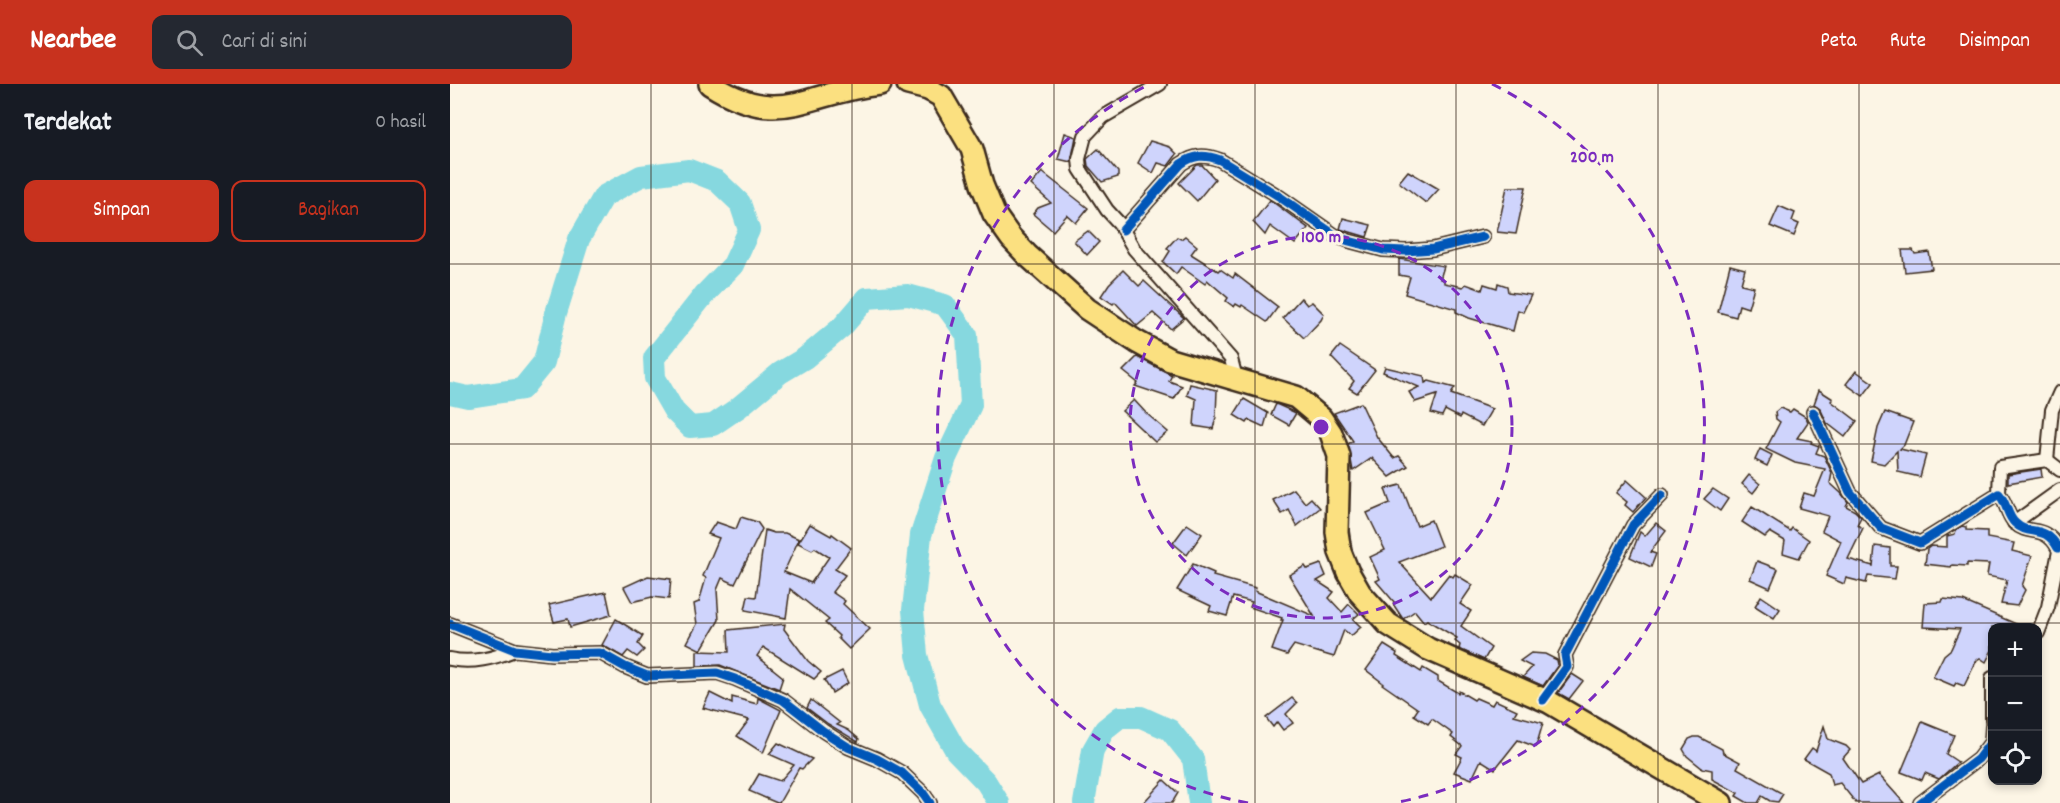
<!DOCTYPE html>
<html lang="id">
<meta charset="utf-8">
<style>
:root{--surface:#171b24;--page:#242831;--text:#f1f3f6;--muted:#9ea1a6;--line:#363941;--accent:#c8321e}
body{margin:0;font-family:Dekko,sans-serif;background:var(--page);color:var(--text)}
.controls{position:absolute;right:18px;bottom:18px;display:grid;overflow:hidden;border-radius:12px;box-shadow:0 3px 9px #0003}
.controls button{width:54px;height:54px;display:grid;place-items:center;padding:0;border:0;border-bottom:2px solid var(--line);background:var(--surface);color:var(--text);font:30px sans-serif}
.list{margin:0;padding:0;list-style:none}
h2{display:flex;justify-content:space-between;align-items:center;height:78px;margin:0;padding:0 24px;font-size:26px}
h2 small{font-size:20px;font-weight:400;color:var(--muted)}
.actions{display:flex;gap:12px;padding:18px 24px}
.actions a{flex:1;padding:14px 0;border:2px solid var(--accent);border-radius:12px;text-align:center;font-size:21px;color:var(--accent)}
.actions .main{background:var(--accent);color:#fff}
.icon{flex:none;width:33px;height:33px;fill:none;stroke:currentColor;stroke-width:2;stroke-linecap:round;stroke-linejoin:round}
.map{position:relative;flex:none;width:1610px;height:719px;overflow:hidden}
header{display:flex;align-items:center;gap:36px;box-sizing:border-box;height:84px;padding:0 30px;background:var(--accent);color:#fff}
header strong{font-size:28px}
nav{display:flex;gap:33px;margin-inline-start:auto;font-size:21px}
.search{width:420px;height:54px;background:var(--page);display:flex;align-items:center;gap:15px;box-sizing:border-box;padding:0 21px;border-radius:12px;color:var(--muted);font-size:22px}
main{display:flex}
aside{flex:1;background:var(--surface)}
.map>svg:first-child{display:block}
</style>
<header>
<strong>Nearbee</strong>
<div class="search"><svg class="icon" aria-label="search" viewBox="0 0 24 24"><circle cx="10" cy="10" r="6"/><path d="M15 15l6 6"/></svg>Cari di sini</div>
<nav><a>Peta</a><a>Rute</a><a>Disimpan</a></nav>
</header>
<main>
<aside>
<h2>Terdekat<small>0 hasil</small></h2>
<ul class="list">
</ul>
<div class="actions"><a class="main">Simpan</a><a>Bagikan</a></div>
</aside>
<div class="map">
<svg width="1610" height="719" viewBox="0 0 1610 719">
<rect width="100%" height="100%" fill="#fcf5e5"/>
<filter id="ink" filterUnits="userSpaceOnUse"><feTurbulence type="fractalNoise" baseFrequency=".0167" numOctaves="2"/><feDisplacementMap in="SourceGraphic" scale="12" xChannelSelector="R" yChannelSelector="G"/><feConvolveMatrix kernelMatrix="1 2 1 2 8 2 1 2 1" color-interpolation-filters="sRGB"/></filter>
<g filter="url(#ink)">
<g fill="none" stroke-linecap="round" stroke-linejoin="round">
<!-- river -->
<g stroke="#86d8df" stroke-width="22">
<path d="M0,309L18,313L72,305L94,278L106,229L129,155L154,112L191,92L239,86L267,97L290,119L299,146L283,181L254,211L204,274L205,294L224,327L240,343L263,341L288,324L330,289L355,274L392,243L417,214L458,211L495,221L517,251L521,321L496,374L471,451L463,526L467,571L480,621L506,667L536,698L549,719"/>
<path d="M634,719L643,666L655,645L670,633H691L720,646L743,675L749,719"/>
</g>
</g>
<!-- building -->
<g fill="#cfd4fc" stroke="#3b2a1e" stroke-width="1.5">
<path d="M615,49L626,53L621,78L608,75Z"/>
<path d="M700,57L720,63L727,70L718,82L708,79L703,89L688,79Z"/>
<path d="M648,65L668,88V93L652,98L638,82L637,75Z"/>
<path d="M747,81H752L765,95L747,117L729,99Z"/>
<path d="M958,87L989,105L976,119L949,98Z"/>
<path d="M592,88L638,124L626,139L617,131L603,147L583,130L588,124L601,119L581,101Z"/>
<path d="M1057,103H1076L1066,150L1047,148Z"/>
<path d="M820,116L858,144L845,160L820,142L815,151L803,138Z"/>
<path d="M1329,122L1345,129L1342,137L1349,140L1344,152L1320,142Z"/>
<path d="M893,134L921,141L917,153L890,145Z"/>
<path d="M638,147L649,158L637,171L624,157Z"/>
<path d="M735,152L747,162L741,170L768,187L770,185L783,194L785,190L828,223L817,238L792,221L791,223L786,220L784,223L776,217L778,214L757,196L755,200L731,183L726,190L713,178L720,167L717,164L727,153L731,155Z"/>
<path d="M1452,166H1463L1465,170L1479,168L1482,185L1455,188Z"/>
<path d="M949,175L994,182L990,195L994,196V199L1013,203L1016,200L1032,206L1034,200L1047,204L1048,199L1057,202L1058,208L1081,211L1073,228L1068,226L1063,247L1019,234L1006,228V225L955,210L960,193L949,191Z"/>
<path d="M1280,181L1295,185L1291,200L1304,203L1298,224L1289,221L1286,233L1268,228Z"/>
<path d="M673,186L689,202L694,197L734,234L721,245L703,229L687,242L665,218L663,220L651,212L659,200Z"/>
<path d="M851,214L857,221L862,218L874,230L871,236L854,254L833,234Z"/>
<path d="M890,262L925,286L907,309L899,304L904,297L881,273Z"/>
<path d="M687,273L722,291L719,297L732,302L724,315L685,302L688,299L673,287Z"/>
<path d="M935,283L974,292L975,299L979,297L1005,304L1001,310L1042,325L1032,342L1011,331L1010,334L995,326L992,332L981,329L987,311L965,318L959,308L969,303L933,288Z"/>
<path d="M1406,287L1423,299L1413,312L1396,300Z"/>
<path d="M740,300L767,306L766,333L763,345L744,342L746,315L737,311Z"/>
<path d="M1369,306L1383,315L1381,317L1407,337L1395,353L1377,339L1370,324L1364,320Z"/>
<path d="M794,315L818,329L814,343L799,336L797,339L784,331Z"/>
<path d="M684,316L696,329L718,348L705,358L672,327Z"/>
<path d="M911,319L927,353L944,374L949,372L958,382L940,393L922,374L903,387L898,360L903,357L884,329Z"/>
<path d="M826,320L846,329L839,341L821,331Z"/>
<path d="M1330,324L1340,328L1343,325L1356,333L1358,338L1347,354L1362,357L1361,359L1369,362L1366,369L1374,372L1382,389L1380,399L1391,409L1398,418L1396,422L1405,427L1411,433L1407,441L1413,444L1398,475L1423,482L1425,462L1440,464V482H1447L1445,495L1418,492L1416,499L1396,494L1394,500L1376,492L1391,457L1372,447L1378,432L1349,424L1354,409L1364,412L1375,385L1345,379L1316,365L1330,338L1326,335L1325,328Z"/>
<path d="M1435,328L1463,338L1454,361L1450,365L1476,371L1470,393L1448,388L1447,367L1434,380L1421,377L1428,344Z"/>
<path d="M1310,365L1322,371L1317,382L1305,376Z"/>
<path d="M1591,385L1592,393L1558,399V390Z"/>
<path d="M1299,391L1310,400L1303,409L1292,400Z"/>
<path d="M1177,396L1196,413L1183,428L1175,421L1177,418L1166,409Z"/>
<path d="M951,401L967,442L981,436L991,462L949,478L981,513L999,490L1003,493L1005,490L1023,501L1010,520L1021,527L1011,542L1041,564L1034,576L1009,565L1010,561L1005,557L1007,554L977,536L974,538L965,527L953,535L943,520L945,519L926,497L930,495L920,473L935,466L917,429L940,419L935,405Z"/>
<path d="M844,405L855,419L861,414L870,424L847,442L839,426L832,430L823,416Z"/>
<path d="M1263,405L1278,415L1270,427L1254,415Z"/>
<path d="M1302,423L1340,447L1342,444L1359,456L1349,474L1333,469L1335,457L1320,448L1315,453L1292,438Z"/>
<path d="M291,433L307,438L312,445L285,500L272,494L267,506L269,536L251,566L237,559L247,540L244,520L249,518L256,494L253,492L269,454L258,450L266,438L286,445Z"/>
<path d="M1206,439L1216,447L1200,468L1206,470L1201,483L1180,473L1190,448L1195,452Z"/>
<path d="M360,440L381,452L382,450L401,464L385,485L395,491L382,508L395,517L393,520L420,545L399,565L388,554L389,552L375,539L379,536L340,505L336,534L295,526L298,512L306,513L315,446L324,449H335L349,455L334,488L361,499L379,473L365,464L362,466L348,459Z"/>
<path d="M737,440L752,450L737,471L723,459Z"/>
<path d="M1512,442L1516,443V446L1537,447V454L1564,459L1562,467L1582,472L1572,502L1575,506L1567,522L1551,520L1557,496L1537,492L1539,480L1517,479V482L1502,481L1501,483L1475,480L1477,465L1481,462L1497,463V452L1505,450L1506,446Z"/>
<path d="M1307,477L1328,485L1320,504L1300,495Z"/>
<path d="M743,480L764,489L763,492L806,504L805,507L864,532L839,491L855,482L857,485L871,480L876,492L867,497L884,508L879,514L892,528L899,520L909,530L903,535L911,543L901,552L894,546L884,573L844,561L837,571L822,566L833,536H831L832,534L800,523L802,518L783,513L777,532L759,527L761,522L727,506Z"/>
<path d="M198,492L221,495L219,515L202,513L182,518L174,503Z"/>
<path d="M156,508L161,531L120,543L118,535L104,538L99,521Z"/>
<path d="M1311,512L1330,525L1324,534L1305,522Z"/>
<path d="M1493,515L1513,517L1573,543H1542V566L1536,578L1530,574L1527,576L1514,602L1506,599L1504,602L1483,593L1494,571L1501,565L1510,545L1473,543L1475,519L1492,518Z"/>
<path d="M166,535L193,552L188,560L194,566L187,573L178,567L173,573L152,561Z"/>
<path d="M335,540L334,545L358,577L371,588L364,595L313,563L307,572L333,593L329,605L270,581L247,582V567L279,568L278,546Z"/>
<path d="M934,561L947,569L946,572L971,588L973,584L988,593V597L1008,609L1009,607L1024,616L1026,614L1042,621L1045,616L1067,626L1064,631L1093,639L1086,663L1068,656L1045,685L1031,676L1022,695L1004,688L1012,673L1006,670L1012,662L1001,653L1003,650L982,635L978,640L964,631L968,625L932,600L933,599L916,586Z"/>
<path d="M1081,569L1095,570L1107,576L1108,581L1093,602L1073,593L1082,583L1070,577Z"/>
<path d="M392,587L398,599L382,609L374,596Z"/>
<path d="M1122,590L1133,597L1119,615L1108,609Z"/>
<path d="M260,609L282,620V613L307,620L308,614L331,626L313,669L287,652L299,636L253,624Z"/>
<path d="M842,614L847,619L836,630L843,639L833,646L827,638L823,643L816,634Z"/>
<path d="M361,616L390,639L387,641L398,646L409,655L408,658L378,640L357,624Z"/>
<path d="M1472,638L1504,651L1496,670L1508,678L1489,695L1475,689L1472,696L1451,688Z"/>
<path d="M1374,642L1378,655L1396,662L1400,666L1393,674L1411,700L1429,691L1454,719H1406L1390,699L1382,701L1379,689L1354,675L1362,664L1366,667Z"/>
<path d="M1244,653H1249L1272,665L1273,669L1290,678L1287,684L1333,710L1328,718L1320,717L1312,712L1308,719H1298L1286,712L1288,709L1262,695V686L1252,684L1237,672L1233,665L1239,655Z"/>
<path d="M328,659L362,675L352,685L349,684L329,719H327L299,707L309,690L330,697L344,681L319,670Z"/>
<path d="M714,696L728,709L722,719H693Z"/>
</g>
<g fill="none" stroke-linecap="round" stroke-linejoin="round">
<defs>
<g id="minor">
<path d="M710,0L653,33L635,52L629,75L630,85L657,126L669,139L684,165L781,275L786,294"/>
<path d="M673,146L731,80C744,71 754,70 770,76L830,113L886,152L899,157L933,166L956,167L983,165L1033,153"/>
<path d="M1363,328L1400,408L1431,444L1470,459L1549,410C1557,419 1557,432 1565,439C1579,453 1594,439 1608,464"/>
<path d="M1597,376L1602,326L1610,308"/>
<path d="M1549,410L1550,383L1597,376L1610,386"/>
<path d="M1564,439L1610,406"/>
<path d="M0,540L65,566L102,570L150,569L175,583L197,592L267,589L285,595L333,616L373,647L398,663L427,675L452,689L473,709L480,719"/>
<path d="M1588,549L1598,523L1610,462"/>
<path d="M0,575C22,580 44,574 65,566"/>
<path d="M1542,594V637"/>
<path d="M1093,616L1117,583L1115,571L1183,441L1212,411"/>
<path d="M1470,719L1528,675L1541,658L1542,642"/>
</g>
<g id="trunk">
<path d="M260,0C331,46 358,7 430,0"/>
<path d="M458,0L478,5L491,12L522,65L532,101L544,130L561,154L577,171L637,225L687,258L720,276L846,313L871,334L881,349L889,372L887,448L890,468L898,488L910,509L938,540L978,565L1099,618L1271,719"/>
</g>
</defs>
<!-- minor casing -->
<use href="#minor" stroke="#3b2a1e" stroke-width="16"/>
<!-- trunk casing -->
<use href="#trunk" stroke="#3b2a1e" stroke-width="26"/>
<!-- minor -->
<use href="#minor" stroke="#fcf5e5" stroke-width="12"/>
<!-- trunk -->
<use href="#trunk" stroke="#fbe080" stroke-width="21"/>
<defs>
<g id="cycleway">
<path d="M673,146L731,80C744,71 754,70 770,76L830,113L886,152L899,157L933,166L956,167L983,165L1033,153"/>
<path d="M1363,328L1400,408L1431,444L1470,459L1549,410C1557,419 1557,432 1565,439C1579,453 1594,439 1608,464L1610,462"/>
<path d="M0,540L65,566L102,570L150,569L175,583L197,592L267,589L285,595L333,616L373,647L398,663L427,675L452,689L473,709L480,719"/>
<path d="M1093,616L1117,583L1115,571L1183,441L1212,411"/>
<path d="M1470,719L1528,675L1541,658L1542,642"/>
</g>
</defs>
<!-- cycleway casing -->
<use href="#cycleway" stroke="#fcf5e5" stroke-width="13"/>
<!-- cycleway -->
<use href="#cycleway" stroke="#0057b8" stroke-width="9"/>
</g>
</g>
<!-- grid -->
<path fill="none" stroke="#3b2a1e" stroke-width="1.5" stroke-opacity="0.55" d="M201,0V719M402,0V719M604,0V719M805,0V719M1006,0V719M1208,0V719M1409,0V719M0,180H1610M0,360H1610M0,539H1610"/>
<!-- distance rings -->
<g fill="none" stroke="#7b2cbf" stroke-width="3" stroke-dasharray="10 8">
<circle cx="871" cy="343" r="191"/>
<path d="M798 719A383 383 0 0 1 700 0M1042 0A383 383 0 0 1 944 719"/>
</g>
<circle cx="871" cy="343" r="9" fill="#7b2cbf" stroke="#fcf5e5" stroke-width="3"/>
<g font-size="18" text-anchor="middle" font-weight="bold" fill="#7b2cbf" stroke="#fcf5e5" stroke-width="6" stroke-linejoin="round" paint-order="stroke">
<text x="1142" y="78">200 m</text>
<text x="871" y="158">100 m</text>
</g>
</svg>
<div class="controls">
<button>+</button>
<button>−</button>
<button><svg class="icon" aria-label="locate" viewBox="0 0 24 24"><circle cx="12" cy="12" r="6"/><path d="M12 2v4M12 18v4M2 12h4M18 12h4"/></svg></button>
</div>
</div>
</main>
